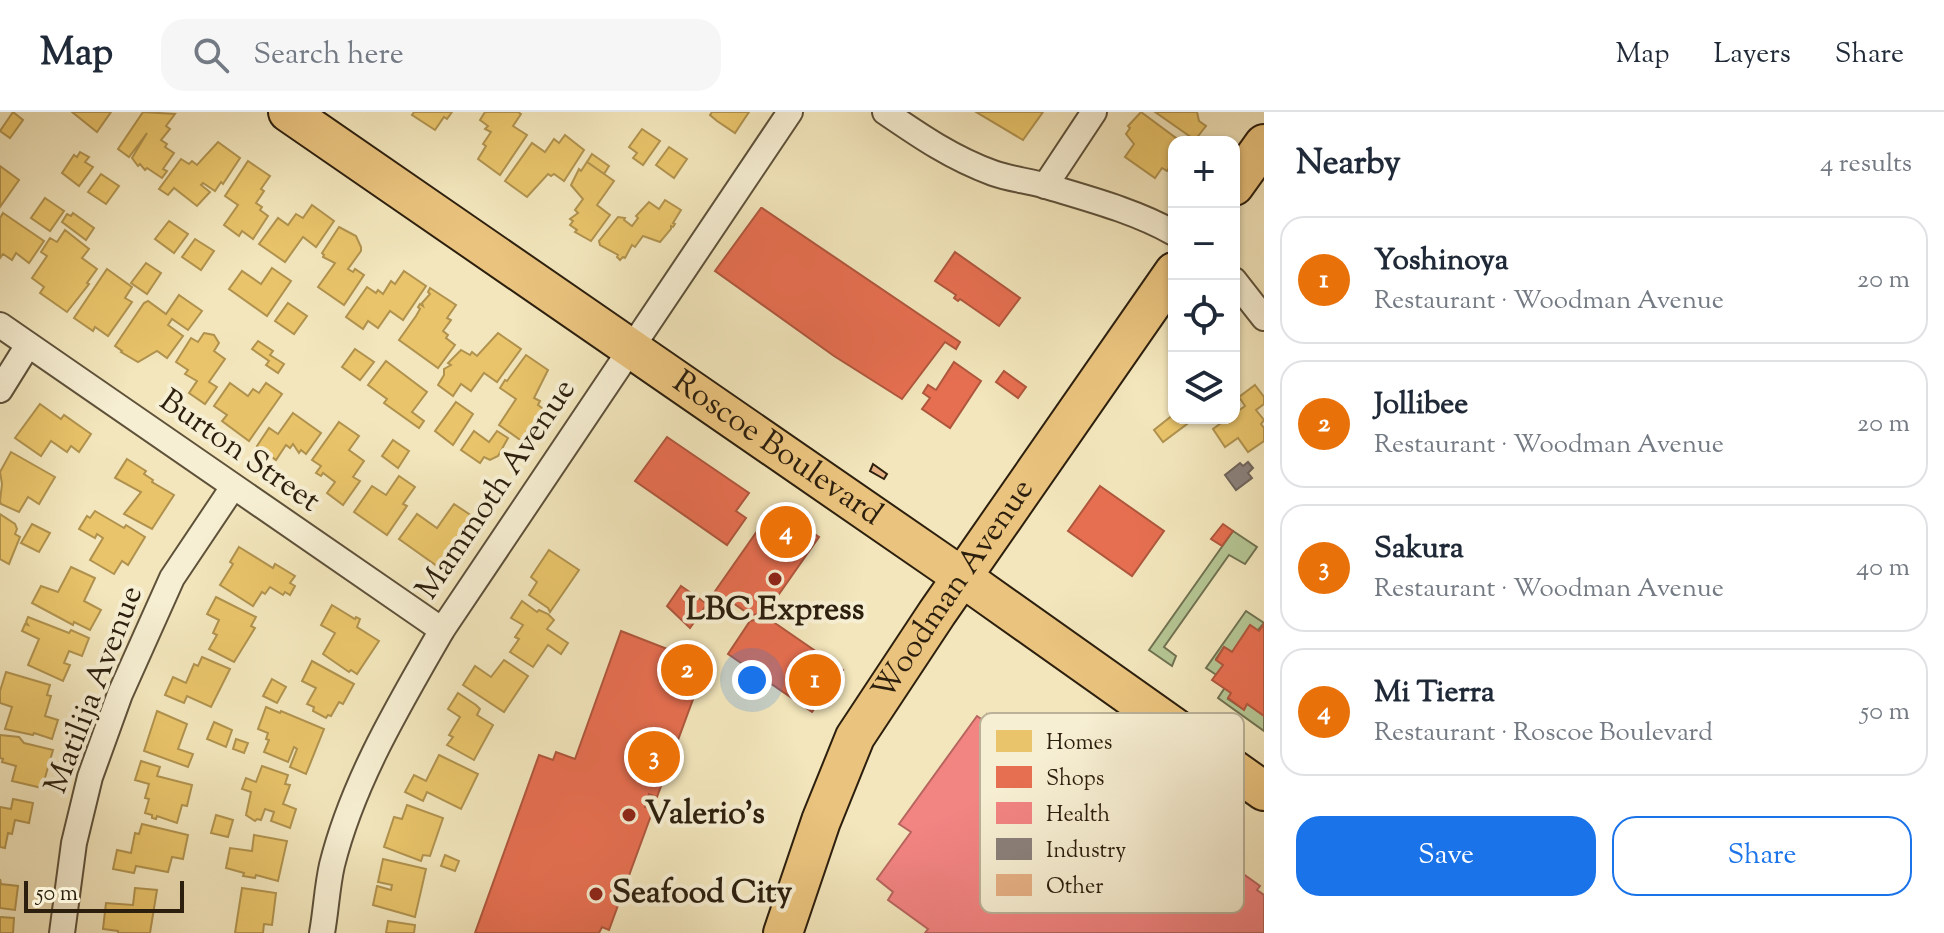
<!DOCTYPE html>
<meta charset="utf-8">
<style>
:root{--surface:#fff;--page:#f6f6f7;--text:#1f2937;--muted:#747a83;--line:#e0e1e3;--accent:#1a73e8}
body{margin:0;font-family:"Sorts Mill Goudy",serif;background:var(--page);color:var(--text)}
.controls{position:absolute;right:24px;top:24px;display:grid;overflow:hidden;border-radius:16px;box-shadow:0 2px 6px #0004}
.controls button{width:72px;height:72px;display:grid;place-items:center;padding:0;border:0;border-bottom:2px solid var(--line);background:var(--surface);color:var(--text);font:40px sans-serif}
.scale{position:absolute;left:24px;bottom:20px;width:160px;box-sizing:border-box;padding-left:8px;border:4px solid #2c1f0e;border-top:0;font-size:22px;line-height:28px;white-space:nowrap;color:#2c1f0e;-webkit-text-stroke:6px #f7efd3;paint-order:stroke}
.you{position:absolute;left:752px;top:568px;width:28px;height:28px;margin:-20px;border:6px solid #fff;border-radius:50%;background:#1a73e8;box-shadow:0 0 0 12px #1a73e833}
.badge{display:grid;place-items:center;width:52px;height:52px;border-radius:50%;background:var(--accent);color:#fff;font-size:26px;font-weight:700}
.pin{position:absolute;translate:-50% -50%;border:4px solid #fff;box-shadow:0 2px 8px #0006}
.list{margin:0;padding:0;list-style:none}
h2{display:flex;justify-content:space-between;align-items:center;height:104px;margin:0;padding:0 32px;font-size:34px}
h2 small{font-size:26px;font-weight:400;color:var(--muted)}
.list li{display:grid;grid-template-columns:52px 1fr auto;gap:24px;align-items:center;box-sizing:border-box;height:128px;margin:0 16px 16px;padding:0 16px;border:2px solid var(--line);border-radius:24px}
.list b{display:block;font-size:30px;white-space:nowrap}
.list p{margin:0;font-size:26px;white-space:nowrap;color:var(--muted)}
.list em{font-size:26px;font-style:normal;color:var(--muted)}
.actions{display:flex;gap:16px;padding:24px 32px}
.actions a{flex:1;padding:18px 0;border:2px solid var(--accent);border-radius:24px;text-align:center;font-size:28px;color:var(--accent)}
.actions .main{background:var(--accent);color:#fff}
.icon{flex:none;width:44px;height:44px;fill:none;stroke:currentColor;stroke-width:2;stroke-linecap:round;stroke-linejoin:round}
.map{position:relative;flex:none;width:1264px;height:821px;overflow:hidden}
header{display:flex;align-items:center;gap:48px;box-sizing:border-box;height:112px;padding:0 40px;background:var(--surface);border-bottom:2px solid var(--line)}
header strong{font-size:38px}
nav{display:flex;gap:44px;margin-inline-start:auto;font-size:28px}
.search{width:560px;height:72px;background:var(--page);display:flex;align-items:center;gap:20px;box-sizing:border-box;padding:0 28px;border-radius:24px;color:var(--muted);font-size:30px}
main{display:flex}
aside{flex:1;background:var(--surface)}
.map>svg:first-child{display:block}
</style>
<header>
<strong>Map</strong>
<div class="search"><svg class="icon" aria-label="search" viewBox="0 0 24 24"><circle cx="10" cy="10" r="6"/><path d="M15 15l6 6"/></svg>Search here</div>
<nav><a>Map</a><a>Layers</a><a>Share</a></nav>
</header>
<main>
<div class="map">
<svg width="1264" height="821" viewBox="0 0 1264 821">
<rect width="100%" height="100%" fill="#f3e6bc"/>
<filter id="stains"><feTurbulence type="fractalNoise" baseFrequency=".0025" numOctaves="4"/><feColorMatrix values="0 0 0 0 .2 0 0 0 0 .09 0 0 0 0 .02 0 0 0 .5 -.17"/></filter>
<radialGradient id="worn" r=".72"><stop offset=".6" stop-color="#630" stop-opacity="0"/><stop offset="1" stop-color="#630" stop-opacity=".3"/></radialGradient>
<!-- green -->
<g fill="#b5c694" stroke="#707251" stroke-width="2">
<path d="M1233,419L1257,435L1245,452L1229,443L1164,535L1176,544L1172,554L1149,538Z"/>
<path d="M1246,499L1264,511L1237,543L1224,535L1216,547L1228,556L1221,566L1206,556Z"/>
<path d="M1228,571L1235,576L1228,587L1243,597L1251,587L1264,596V619L1218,586Z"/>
</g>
<!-- homes -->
<g fill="#e9c46a" stroke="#b0924e" stroke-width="2">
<path d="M13,0L23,8L10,26L0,19Z"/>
<path d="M72,0H111L97,20Z"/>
<path d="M143,0L175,2L166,14L170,17L161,28L167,32L165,35L174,41L163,57L167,59L162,66L147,56L145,58L140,52L138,54L132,46L147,21L129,45L118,37Z"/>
<path d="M414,0H452L447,7L444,5L435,18L412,3Z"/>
<path d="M485,0H518L521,2L513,14L527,23L500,63L478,47L486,34L483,32L491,20L485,17L488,14L480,8Z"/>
<path d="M712,0H749L735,21L717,9L710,3Z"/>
<path d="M976,0H1043L1023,28Z"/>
<path d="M1141,0L1180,29L1174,30V49L1167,59L1162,56L1155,66L1125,45L1134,32L1126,22L1130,16L1128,14Z"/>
<path d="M1155,0H1197L1199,9L1206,14L1195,28Z"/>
<path d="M642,17L660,29L643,53L633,46L637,41L629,35Z"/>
<path d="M565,23L584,38L564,69L554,62L551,64L548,62L527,85L505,69L532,31L545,40L554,27L559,31Z"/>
<path d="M218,30L240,46L223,72L221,70L215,79L203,71L201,73L210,80L197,94L174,76L168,83L159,77L181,47L189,52L192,49L197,53Z"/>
<path d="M669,35L687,47L674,66L656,53Z"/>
<path d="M80,40L89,45L85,50L93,55L79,74L62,61L74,43L77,45Z"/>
<path d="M592,42L609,54L604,62L587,50Z"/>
<path d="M248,49L270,64L261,77L264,79L256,91L262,95L260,98L268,104L253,127L242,119L239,124L224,113L238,93L225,84Z"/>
<path d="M587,50L614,69L597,93L610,103L591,129L575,120L577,118L570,113L573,109L570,107L578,101L575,98L583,87L571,73L579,57L581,59Z"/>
<path d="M0,54L19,68L0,95Z"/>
<path d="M101,62L119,74L106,92L88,80Z"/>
<path d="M45,86L64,99L50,119L31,106Z"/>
<path d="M665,88L681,98L673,111L675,112L673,115L671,114V117L660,130L643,124L635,135L632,133L625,146L623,145L620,148L617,145L618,143L600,133L599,129L618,105L625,106L624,108L632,114L638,106L636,104L649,90L659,97Z"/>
<path d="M312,93L334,109L316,135L303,125L285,150L259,132L278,106L288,113L296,102L303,106Z"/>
<path d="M3,101L44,129L29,151L16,141L12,148L3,142L0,146V106Z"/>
<path d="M73,101L94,116L86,128L62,110L67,102L71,104Z"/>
<path d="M169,109L188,122L174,141L155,127Z"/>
<path d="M339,115L356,124L361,135V139L348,157L353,160L355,157L364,163L344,193L318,175L335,151L323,145L324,143L322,141Z"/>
<path d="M65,118L89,137L82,146L97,157L87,171L89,172L67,200L40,181L44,175L32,166L47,144L41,140L50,126L57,130Z"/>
<path d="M195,127L214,139L201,158L182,145Z"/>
<path d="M146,151L161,161L147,182L131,171Z"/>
<path d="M272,156L291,169L267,204L229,177L242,159L261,172Z"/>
<path d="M107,157L132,175L125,186L132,190L108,224L95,215L93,219L74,206Z"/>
<path d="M404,159L426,174L403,208L390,199L378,216L368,209L363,217L346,205L367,175L376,181L378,178L383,182L391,169L395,172Z"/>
<path d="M430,176L456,193L447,206L451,208L443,219L448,223L446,226L455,233L438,256L399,228L416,204L420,197L418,195L420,192L423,194L422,191L430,182L428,180Z"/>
<path d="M179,183L202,199L188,218L172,207L168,213L183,224L167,246L157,239L138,250L121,240L122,239L115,234L144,191L148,189L166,202Z"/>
<path d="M288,191L307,204L294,222L275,209Z"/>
<path d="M204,221L214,223L219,231L214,239L225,247L209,270L217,275L205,292L189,281L197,269L185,262L188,258L176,250L191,226L198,230Z"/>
<path d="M498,221L521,237L497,270L484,261L471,279L461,272L453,284L438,273L444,263V257L451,253L448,251L461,238L470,243L472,240L477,244Z"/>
<path d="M258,229L273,239L270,243L284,252L278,261L266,253L269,249L252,237Z"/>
<path d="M355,237L374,250L360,268L342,255Z"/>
<path d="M526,243L548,258L534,286L540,289L538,293L546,299L526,332L499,313L516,287L500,276L505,268L507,269Z"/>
<path d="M386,249L427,280L412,300L424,309L419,316L384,291L387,287L368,273Z"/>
<path d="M230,271L248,284L253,277L259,281L266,271L282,282L249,329L222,309L227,303L214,294Z"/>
<path d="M1255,273L1264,285V292L1256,298L1264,308L1261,312L1264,316V329L1248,340L1238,326L1225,335L1213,317L1228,306H1234V302L1245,294L1239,285Z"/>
<path d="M456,290L473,302L453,333L435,319Z"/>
<path d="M40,292L61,307L64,303L91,322L79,340L71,334L67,340L51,329L41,344L15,326Z"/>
<path d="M293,301L321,321L306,342L301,338L299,341L293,332L290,336L286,333L276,348L257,334L269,316L278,322Z"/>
<path d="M1174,302V306H1195L1163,330L1154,318Z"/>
<path d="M339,310L359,324L349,338L364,349L353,365L360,369L343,393L327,381L335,370L323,361L321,364L316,361L321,354L312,348Z"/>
<path d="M474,319L489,330L497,319L508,326L498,344L490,348L484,345L480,351L461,338Z"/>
<path d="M393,328L409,339L398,356L382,344Z"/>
<path d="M11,340L55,365L39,392L28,385L19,400L1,392L0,389L2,372L0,360Z"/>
<path d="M127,347L146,359L144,362L153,368L152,370L174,383L152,417L124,402L141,380L115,366Z"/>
<path d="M399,364L415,375L403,392L407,394L387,423L354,400L372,374L386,383Z"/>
<path d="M454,392L472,404L437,454L399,427L417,402L437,416Z"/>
<path d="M95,399L124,416L126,413L145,425L128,453L122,449L114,462L90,448L103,426L97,422L95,426L79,417L87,404L90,406Z"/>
<path d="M0,402L15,412L17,417L15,422L20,425L9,452L0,447Z"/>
<path d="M32,412L50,421L39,440L21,431Z"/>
<path d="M239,435L273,456L275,452L295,464L290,471L295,474L290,483L285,480L283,483L270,475L265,482L262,480L253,494L220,473L233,452L230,450Z"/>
<path d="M549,438L579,458L550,500L548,496L529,483L537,470L531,465Z"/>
<path d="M71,455L95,466L84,489L101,498L90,518L74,510L73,513L32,491L41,474L58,480Z"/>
<path d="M216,485L256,505L251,514L255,516L234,550L209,537L217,523L213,521L219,508L207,502Z"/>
<path d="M522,489L537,500L539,498L548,502L554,508L547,517L568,531L561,542L548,533L533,555L510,540L519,527L515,525L523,513L511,506Z"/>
<path d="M332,493L355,507L356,505L360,507L357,515L379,529L357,562L351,558L349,560L323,542L335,521L321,513Z"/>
<path d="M28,505L69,521L71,518L89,526L82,544L69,539L64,551L70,553L63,569L28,553L39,527L22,519L25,512L28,513L26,510Z"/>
<path d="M202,545L230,557L211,595L187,584L184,591L165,583L173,565L186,571L194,552L198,554Z"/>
<path d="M504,548L528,564L504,600L463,573L475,554L491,565Z"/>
<path d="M312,549L354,572L343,592L339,590L331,604L328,603L326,606L313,599L314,595L307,592L316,576L302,569Z"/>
<path d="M6,560L50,573L47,583L51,584L45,604L58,608L52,627L34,621L33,623L5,617L12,595L0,591V579Z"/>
<path d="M272,567L286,575L277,591L263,584Z"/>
<path d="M458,581L476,593L480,597L477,603L493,613L474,648L447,633L453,625L449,623L460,605L448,597Z"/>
<path d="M266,595L280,601L281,599L324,617L306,662L290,655L297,637L294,635L288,650L264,640L269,628L266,627L268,621L258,617Z"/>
<path d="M157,599L187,612L178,637L193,642L188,655L144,639Z"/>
<path d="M214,610L232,618L226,635L207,627Z"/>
<path d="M0,623L19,625L24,631L53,638L42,676L12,669L16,654L2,650L3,647L0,646Z"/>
<path d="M236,627L248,631L244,641L233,637Z"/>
<path d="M439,643L478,662L461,697L427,680L423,689L405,680L414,663L426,669Z"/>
<path d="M141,649L160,655L157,664L192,673L187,694L182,693L177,711L157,704L156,707L152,706V703L145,701L149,687L145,686L149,672L135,668Z"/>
<path d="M262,654L288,663L285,672L290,673L283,692L296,697L290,716L271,709L274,700L265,697L261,708L257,707L255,709L246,703L251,680L242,677L246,666L256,670Z"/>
<path d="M13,687L33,691L29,711L15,708L12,722L8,721L5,736L0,735V695L11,697Z"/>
<path d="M407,693L443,706L430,744L423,743L421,749L384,735L394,705L402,707Z"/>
<path d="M216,703L233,708L228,725L211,721Z"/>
<path d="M142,712L188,723L183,747L172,745L168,760L136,754L134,761L113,757L117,738L131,741L135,721L139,722Z"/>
<path d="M254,723L287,729L278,769L256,763L255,766L243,764L244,761L226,756L230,736L252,739Z"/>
<path d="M445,743L459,749L455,759L441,754Z"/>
<path d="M383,747L426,757L415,805L373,793L377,774L391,778L392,773L378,770Z"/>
<path d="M0,767L1,772L18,774L15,798L0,796Z"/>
<path d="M135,776L157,778L150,821H118V819L103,817L106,791L133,793Z"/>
<path d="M242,776L276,781L272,813L264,812L263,821H235Z"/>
<path d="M0,805L14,806L13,821H0Z"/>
<path d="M388,809L415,813L414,821H386Z"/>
</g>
<!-- shops -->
<g fill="#e76f51" stroke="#af573d" stroke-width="2">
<path d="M761,96H762L960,230L956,237L945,230L902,287L834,244L715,159Z"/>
<path d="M955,140L1020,186L999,214L960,187L958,189L954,186L956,183L935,169Z"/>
<path d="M954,250L981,269L950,316L922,297L930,286L923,281L928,273L936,278Z"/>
<path d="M1004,259L1026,275L1018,286L996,270Z"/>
<path d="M667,325L749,381L736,399L746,406L727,433L635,369Z"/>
<path d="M1100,374L1164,419L1132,464L1068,419Z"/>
<path d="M774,395L819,425L770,495L772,509L843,558L812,600L728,542L750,509L760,507L759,502L750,503L733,491L729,497L711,485Z"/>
<path d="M1223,412L1233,419L1222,434L1211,427Z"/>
<path d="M681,474L707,492L690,516L667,494Z"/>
<path d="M1264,512V604L1247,592L1244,598L1228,586L1231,581L1212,568L1223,553L1216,548L1224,535L1232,540L1250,513L1259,519Z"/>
<path d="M621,519L706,552L657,685L649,682L645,695L653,698L609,818L602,815L599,821H475L539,643L553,648L556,640L575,647Z"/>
</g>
<!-- health -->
<path fill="#f28482" stroke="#b7665f" stroke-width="2" d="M987,602L1045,644L1053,632L1090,658L1093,654L1260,774L1257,778L1264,783V821H925L928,817L888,788L893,780L877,767L911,720L899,712L977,604L983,608Z"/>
<!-- industry -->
<path fill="#8a817c" stroke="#6e645b" stroke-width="2" d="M1248,350L1253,356L1248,361L1252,366L1236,378L1225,363L1240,351L1243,354Z"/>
<!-- building -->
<path fill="#e5b084" stroke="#2c1f0e" stroke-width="2" d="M873,352L887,362L884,367L870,359Z"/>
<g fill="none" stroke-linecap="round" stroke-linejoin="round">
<defs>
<g id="street">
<path d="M885,0C920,24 952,46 993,61C1010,67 1029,69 1046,74C1089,87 1135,99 1174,121"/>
<path d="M1045,74L1094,0"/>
<path d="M1234,168L1264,206"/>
<path d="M0,213L442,518"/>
<path d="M0,278L28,233"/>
<path d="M62,821L74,731L90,665L120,582L172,466L233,375"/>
<path d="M322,821C326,799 327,775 332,753C353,669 399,593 442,518L790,0"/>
</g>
<g id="primary">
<path id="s1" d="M288,0L962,465L1264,679"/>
<path d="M1234,74L1264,32"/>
<path id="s2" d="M783,821L821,709L855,625L937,501L1174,160"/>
</g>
</defs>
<!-- street casing -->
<use href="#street" stroke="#5e513a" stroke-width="28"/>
<!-- primary casing -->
<use href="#primary" stroke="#2c1f0e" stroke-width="42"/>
<!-- street -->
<use href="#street" stroke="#f7efd3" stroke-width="24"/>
<!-- primary -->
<use href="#primary" stroke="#eac37e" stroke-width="38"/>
</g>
<!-- markers -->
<g fill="#8f2418" stroke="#f7efd3" stroke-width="3">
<circle cx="775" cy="467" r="8"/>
<circle cx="629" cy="703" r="8"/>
<circle cx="596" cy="782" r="8"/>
</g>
<g text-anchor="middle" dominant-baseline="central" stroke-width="8" stroke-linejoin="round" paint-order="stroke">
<!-- street labels -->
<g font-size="32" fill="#2c1f0e" stroke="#f7efd3">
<text stroke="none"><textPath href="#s1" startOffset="594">Roscoe Boulevard</textPath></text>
<text transform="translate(239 340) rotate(35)">Burton Street</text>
<text transform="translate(497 378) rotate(-56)">Mammoth Avenue</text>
<text stroke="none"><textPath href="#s2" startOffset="386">Woodman Avenue</textPath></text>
<text transform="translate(95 578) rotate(-69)">Matilija Avenue</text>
</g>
<!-- poi labels -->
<g font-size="32" font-weight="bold" fill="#2c1f0e" stroke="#f7efd3" text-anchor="start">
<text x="775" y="499" text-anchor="middle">LBC Express</text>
<text x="645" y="703">Valerio's</text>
<text x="612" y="782">Seafood City</text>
</g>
</g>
<!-- legend -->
<rect x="980" y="601" width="264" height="200" rx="12" fill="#f7efd3" stroke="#bab198" stroke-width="2"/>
<rect x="996" y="618" width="36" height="22" fill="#e9c46a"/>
<rect x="996" y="654" width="36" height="22" fill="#e76f51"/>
<rect x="996" y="690" width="36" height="22" fill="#f28482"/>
<rect x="996" y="726" width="36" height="22" fill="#8a817c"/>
<rect x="996" y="762" width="36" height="22" fill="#e5b084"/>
<g font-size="22" fill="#2c1f0e">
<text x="1046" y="637">Homes</text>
<text x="1046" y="673">Shops</text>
<text x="1046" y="709">Health</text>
<text x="1046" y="745">Industry</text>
<text x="1046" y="781">Other</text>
</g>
<rect width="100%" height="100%" filter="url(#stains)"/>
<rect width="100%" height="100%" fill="url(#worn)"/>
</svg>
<div class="controls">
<button>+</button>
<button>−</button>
<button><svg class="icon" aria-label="locate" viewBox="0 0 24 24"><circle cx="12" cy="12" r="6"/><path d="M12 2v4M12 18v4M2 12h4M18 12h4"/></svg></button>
<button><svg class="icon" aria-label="layers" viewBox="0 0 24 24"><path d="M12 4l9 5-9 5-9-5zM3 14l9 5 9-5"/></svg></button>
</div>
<div class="scale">50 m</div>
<div class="you"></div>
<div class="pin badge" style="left:815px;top:568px;background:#e8710a">1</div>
<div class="pin badge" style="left:687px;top:558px;background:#e8710a">2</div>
<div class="pin badge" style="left:654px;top:645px;background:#e8710a">3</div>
<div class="pin badge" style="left:786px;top:420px;background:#e8710a">4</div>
</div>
<aside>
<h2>Nearby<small>4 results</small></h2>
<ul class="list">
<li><span class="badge" style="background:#e8710a">1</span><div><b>Yoshinoya</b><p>Restaurant · Woodman Avenue</p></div><em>20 m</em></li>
<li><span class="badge" style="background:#e8710a">2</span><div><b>Jollibee</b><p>Restaurant · Woodman Avenue</p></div><em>20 m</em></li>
<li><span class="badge" style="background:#e8710a">3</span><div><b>Sakura</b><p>Restaurant · Woodman Avenue</p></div><em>40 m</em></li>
<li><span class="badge" style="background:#e8710a">4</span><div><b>Mi Tierra</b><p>Restaurant · Roscoe Boulevard</p></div><em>50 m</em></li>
</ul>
<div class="actions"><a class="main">Save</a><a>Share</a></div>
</aside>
</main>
